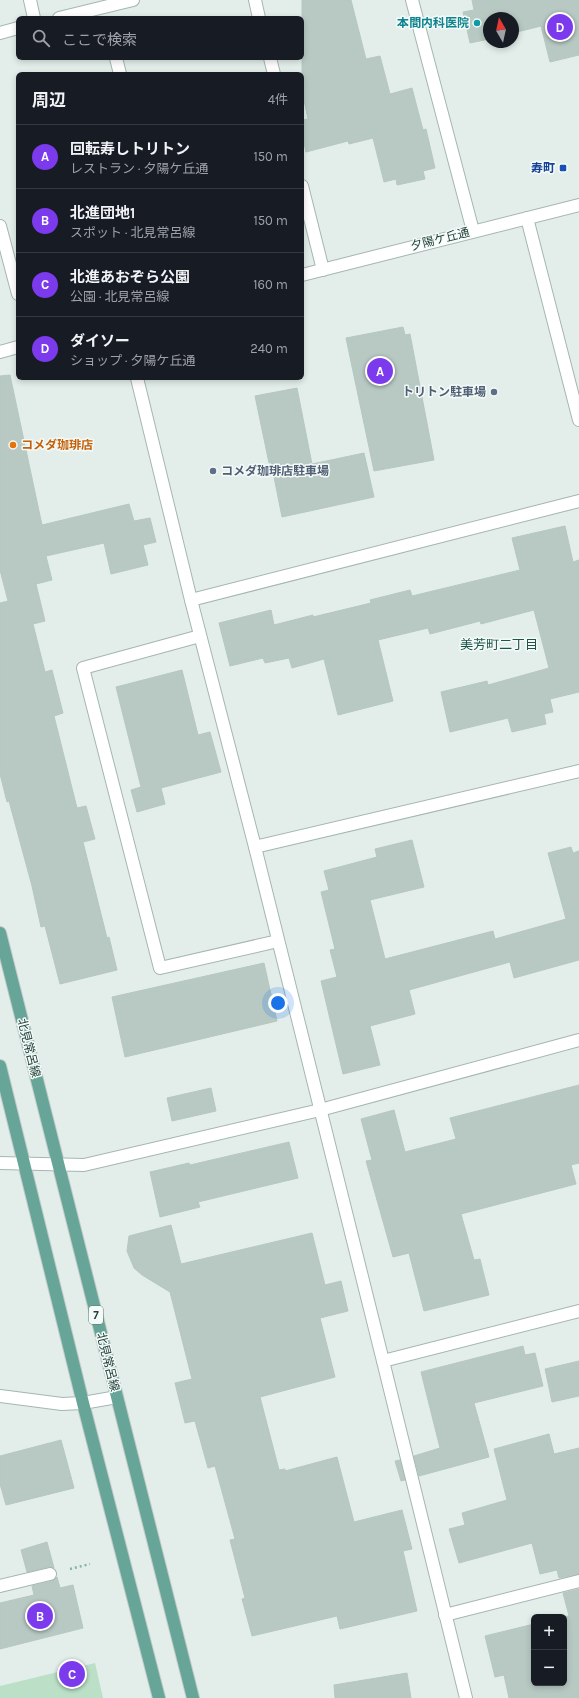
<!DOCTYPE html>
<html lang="ja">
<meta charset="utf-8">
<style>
:root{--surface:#171b24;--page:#20242c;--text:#f1f3f6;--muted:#9ea1a6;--line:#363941;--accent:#7c3aed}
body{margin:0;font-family:Karla,"Noto Sans JP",sans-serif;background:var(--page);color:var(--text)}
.controls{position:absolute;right:12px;bottom:12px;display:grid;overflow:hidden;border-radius:6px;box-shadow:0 2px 6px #0003}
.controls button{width:36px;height:36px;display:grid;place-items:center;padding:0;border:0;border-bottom:1px solid var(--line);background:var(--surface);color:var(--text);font:20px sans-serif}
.compass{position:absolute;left:483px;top:12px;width:36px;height:36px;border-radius:50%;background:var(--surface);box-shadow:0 2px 6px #0003;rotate:351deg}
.you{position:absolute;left:278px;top:1003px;width:14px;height:14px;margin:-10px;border:3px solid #fff;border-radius:50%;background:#1a73e8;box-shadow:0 0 0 6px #1a73e833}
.badge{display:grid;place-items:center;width:26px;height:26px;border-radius:50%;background:var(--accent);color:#fff;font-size:13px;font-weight:700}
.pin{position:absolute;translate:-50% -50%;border:2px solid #fff;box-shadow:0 1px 4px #0006}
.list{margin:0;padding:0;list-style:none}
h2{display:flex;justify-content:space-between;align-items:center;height:52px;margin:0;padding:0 16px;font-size:17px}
h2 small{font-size:13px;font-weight:400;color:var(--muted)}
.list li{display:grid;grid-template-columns:26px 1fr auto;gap:12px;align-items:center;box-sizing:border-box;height:64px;padding:0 16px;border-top:1px solid var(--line)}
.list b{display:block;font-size:15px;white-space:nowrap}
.list p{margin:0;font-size:13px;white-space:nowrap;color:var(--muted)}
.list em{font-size:13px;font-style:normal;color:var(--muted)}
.icon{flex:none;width:22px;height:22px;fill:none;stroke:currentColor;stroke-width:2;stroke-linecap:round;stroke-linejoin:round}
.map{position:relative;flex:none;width:579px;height:1698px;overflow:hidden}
.search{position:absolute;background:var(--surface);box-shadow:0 2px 6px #0003;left:16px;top:16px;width:288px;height:44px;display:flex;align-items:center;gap:10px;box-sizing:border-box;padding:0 14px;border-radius:6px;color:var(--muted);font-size:15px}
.panel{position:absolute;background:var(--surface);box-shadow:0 2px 6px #0003;left:16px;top:72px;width:288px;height:308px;border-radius:6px}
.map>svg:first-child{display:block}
</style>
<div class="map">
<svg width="579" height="1698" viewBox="0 0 579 1698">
<rect width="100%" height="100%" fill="#e3eeea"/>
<!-- green -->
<path fill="#bbe0c7" d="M95,1663L103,1698H0V1686Z"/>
<!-- building -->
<g fill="#b8c9c3" stroke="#b5c8c1">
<path d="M302,0H351L366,59L380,56L390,94L412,88L423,130L426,129L435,168L423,171L425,179L397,185L396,179L384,182L373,138L349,144L348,141L306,152L302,134V120L308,119L302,91Z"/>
<path d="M472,0H579V55L550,62L541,26L513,33V18H489V39L470,43L463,12L474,10Z"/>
<path d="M403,327L405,335L410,334L434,460L374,471L346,338Z"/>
<path d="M10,375L42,525L129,504L134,521L150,518L156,542L143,545L148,565L111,574L104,543L46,556L52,580L36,584L45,621L33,624L45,672L52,670L63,713L54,716L77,808L86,806L95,839L83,842L107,938L109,937L117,970L60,984L45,926L41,927L32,886L9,801L7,802L0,774V603L8,601L0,570V376Z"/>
<path d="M297,388L312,464L364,453L374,497L282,517L271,462L269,463L255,396Z"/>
<path d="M565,526L573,562L579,560V692L550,699L553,712L544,714L546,724L512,732L508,718L450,732L441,692L487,681L488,685L549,668L534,610L481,624L480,621L430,634L428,628L378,640L393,701L338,715L324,659L292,668L289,658L265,663L263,658L230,666L219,623L271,610L274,625L313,615V617L371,603L370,600L410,590L412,596L520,570L512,538Z"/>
<path d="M182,670L198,735L210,732L221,772L161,788L165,804L137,812L131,790L141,787L116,687Z"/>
<path d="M412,840L424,887L370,900L385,959L493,931L495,939L566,919L548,853L571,847L573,853L579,851V960L514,978L510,962L409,990L415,1014L370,1026L380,1065L343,1074L321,981L337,977L330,950L335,949L321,892L329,890L324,871L377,857L375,849Z"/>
<path d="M264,963L277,1021L125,1057L112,997Z"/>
<path d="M579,1085V1163L571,1165L576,1184L461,1214L474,1260L480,1259L489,1295L424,1311L409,1253L393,1257L366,1161L372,1160L361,1119L394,1110L405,1152L456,1139L450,1118Z"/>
<path d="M211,1088L216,1111L172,1121L167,1098Z"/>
<path d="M289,1142L298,1178L198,1202L200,1207L160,1217L150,1172L189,1163L190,1165Z"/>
<path d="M171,1225L181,1264L312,1233L325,1285L341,1281L348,1311L320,1318L335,1377L260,1397L279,1470L285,1469V1471L337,1457L354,1522L402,1510L412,1549L403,1551L417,1611L340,1629L337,1616L252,1636L242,1599L245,1598L230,1540L235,1539L215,1466L208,1468L195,1421L185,1423L175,1383L192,1379L170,1292L142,1275L134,1268L127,1251L129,1236Z"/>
<path d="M523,1346L525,1355L535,1353L543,1386L474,1403L489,1457L419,1476L414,1456L440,1448L421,1372Z"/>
<path d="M579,1361V1396L552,1402L545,1369Z"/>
<path d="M549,1434L554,1454L579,1448V1574L559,1578L557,1570L540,1574L532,1543L459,1563L449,1529L465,1525L462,1513L507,1500L494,1449Z"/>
<path d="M61,1440L74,1488L6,1505L0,1484V1456Z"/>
<path d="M400,1460L405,1480L401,1481L395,1461Z"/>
<path d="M47,1542L54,1568L48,1567L27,1572L21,1550Z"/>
<path d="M57,1577L60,1588L73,1585L83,1628L0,1649V1603L34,1595L32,1586L52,1581Z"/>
<path d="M579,1589V1698H509L504,1675L495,1677L485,1636L534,1624V1683H564L563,1617L569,1616L563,1593Z"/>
<path d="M407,1673L411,1698H335L334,1685Z"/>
</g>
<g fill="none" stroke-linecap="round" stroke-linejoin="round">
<defs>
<g id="minor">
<path d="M30,0L34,18"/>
<path d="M255,0L259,18"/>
<path d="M412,0L473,231"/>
<path d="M59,18L133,0"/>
<path d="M0,33L18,28"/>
<path d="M116,58L120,74"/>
<path d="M270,58L274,74"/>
<path d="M302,186L323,270"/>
<path d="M527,218L579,420"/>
<path d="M0,226L18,294"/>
<path d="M302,275L579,205"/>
<path d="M0,352L18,347"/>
<path d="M137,378L191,600L255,847L383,1361L466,1698"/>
<path d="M191,600L579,501"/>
<path d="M200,636L83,668L160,968L278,941"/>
<path d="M255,847L579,771"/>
<path d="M0,1163L84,1165L320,1110L579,1040"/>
<path d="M383,1361L579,1311"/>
<path d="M0,1396L62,1404L83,1403L117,1397"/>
<path d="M0,1586L50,1574"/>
<path d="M445,1615L579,1581"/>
</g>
<g id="major">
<path d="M0,933L193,1698"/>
<path d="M0,1066L83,1403L159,1698"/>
</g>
</defs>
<!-- minor casing -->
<use href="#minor" stroke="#a5b6b2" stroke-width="14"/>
<!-- major casing -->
<use href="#major" stroke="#c1cac8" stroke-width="14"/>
<!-- path -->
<path stroke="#82b3a6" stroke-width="2.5" stroke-dasharray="2 3" stroke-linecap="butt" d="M70,1569L90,1564"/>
<!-- minor -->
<use href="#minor" stroke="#fff" stroke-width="12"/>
<!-- major -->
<use href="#major" stroke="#66a598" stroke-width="12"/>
</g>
<!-- markers -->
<circle fill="#0f9aa8" stroke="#f4faf7" stroke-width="1.5" cx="477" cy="23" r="4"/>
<rect fill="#1a4fb4" stroke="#f4faf7" stroke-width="1.5" x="559" y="164" width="8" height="8" rx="2"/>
<g fill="#5c6f8a" stroke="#f4faf7" stroke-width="1.5">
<circle cx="494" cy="392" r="4"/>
<circle cx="213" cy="471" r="4"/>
</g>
<circle fill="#e8710a" stroke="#f4faf7" stroke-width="1.5" cx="13" cy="445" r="4"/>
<g text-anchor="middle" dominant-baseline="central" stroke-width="3" stroke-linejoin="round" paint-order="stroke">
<!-- shield labels -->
<rect fill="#f4faf7" stroke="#617873" stroke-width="1" x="89" y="1306" width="14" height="18" rx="3"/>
<g font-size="11" font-weight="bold" fill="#22403a">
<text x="96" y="1315">7</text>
</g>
<!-- culture labels -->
<g font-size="12" font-weight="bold" fill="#0d838f" stroke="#f4faf7" text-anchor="end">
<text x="469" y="23">本間内科医院</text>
</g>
<!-- transit labels -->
<g font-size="12" font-weight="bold" fill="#164399" stroke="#f4faf7" text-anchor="end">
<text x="555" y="168">寿町</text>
</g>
<!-- street labels -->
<g font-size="12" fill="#22403a" stroke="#f4faf7">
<text transform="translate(440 239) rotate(-14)">夕陽ケ丘通</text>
<text transform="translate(29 1048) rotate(76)">北見常呂線</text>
<text transform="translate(108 1362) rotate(76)">北見常呂線</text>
</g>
<!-- service labels -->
<g font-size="12" font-weight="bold" fill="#4e5e75" stroke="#f4faf7" text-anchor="end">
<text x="486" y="392">トリトン駐車場</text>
<text x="221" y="471" text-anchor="start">コメダ珈琲店駐車場</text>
</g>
<!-- food labels -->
<g font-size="12" font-weight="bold" fill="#c56008" stroke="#f4faf7" text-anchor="start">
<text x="21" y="445">コメダ珈琲店</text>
</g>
<!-- neighbourhood labels -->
<g font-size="13" fill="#1c5449" stroke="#f4faf7">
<text x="499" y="644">美芳町二丁目</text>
</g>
</g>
</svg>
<div class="controls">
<button>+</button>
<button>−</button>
</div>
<svg class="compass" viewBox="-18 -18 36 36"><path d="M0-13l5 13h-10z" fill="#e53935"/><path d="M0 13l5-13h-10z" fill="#9ea1a6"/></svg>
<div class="you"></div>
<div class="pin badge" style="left:380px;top:371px">A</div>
<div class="pin badge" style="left:40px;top:1616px">B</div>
<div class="pin badge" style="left:72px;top:1674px">C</div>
<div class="pin badge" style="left:560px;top:27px">D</div>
<div class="search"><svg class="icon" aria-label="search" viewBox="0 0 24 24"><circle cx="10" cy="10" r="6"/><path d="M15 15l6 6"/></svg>ここで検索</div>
<section class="panel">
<h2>周辺<small>4件</small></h2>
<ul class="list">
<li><span class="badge">A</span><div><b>回転寿しトリトン</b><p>レストラン · 夕陽ケ丘通</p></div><em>150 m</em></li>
<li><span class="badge">B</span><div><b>北進団地1</b><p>スポット · 北見常呂線</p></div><em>150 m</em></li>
<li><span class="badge">C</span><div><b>北進あおぞら公園</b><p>公園 · 北見常呂線</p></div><em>160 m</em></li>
<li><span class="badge">D</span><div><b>ダイソー</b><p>ショップ · 夕陽ケ丘通</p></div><em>240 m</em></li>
</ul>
</section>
</div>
